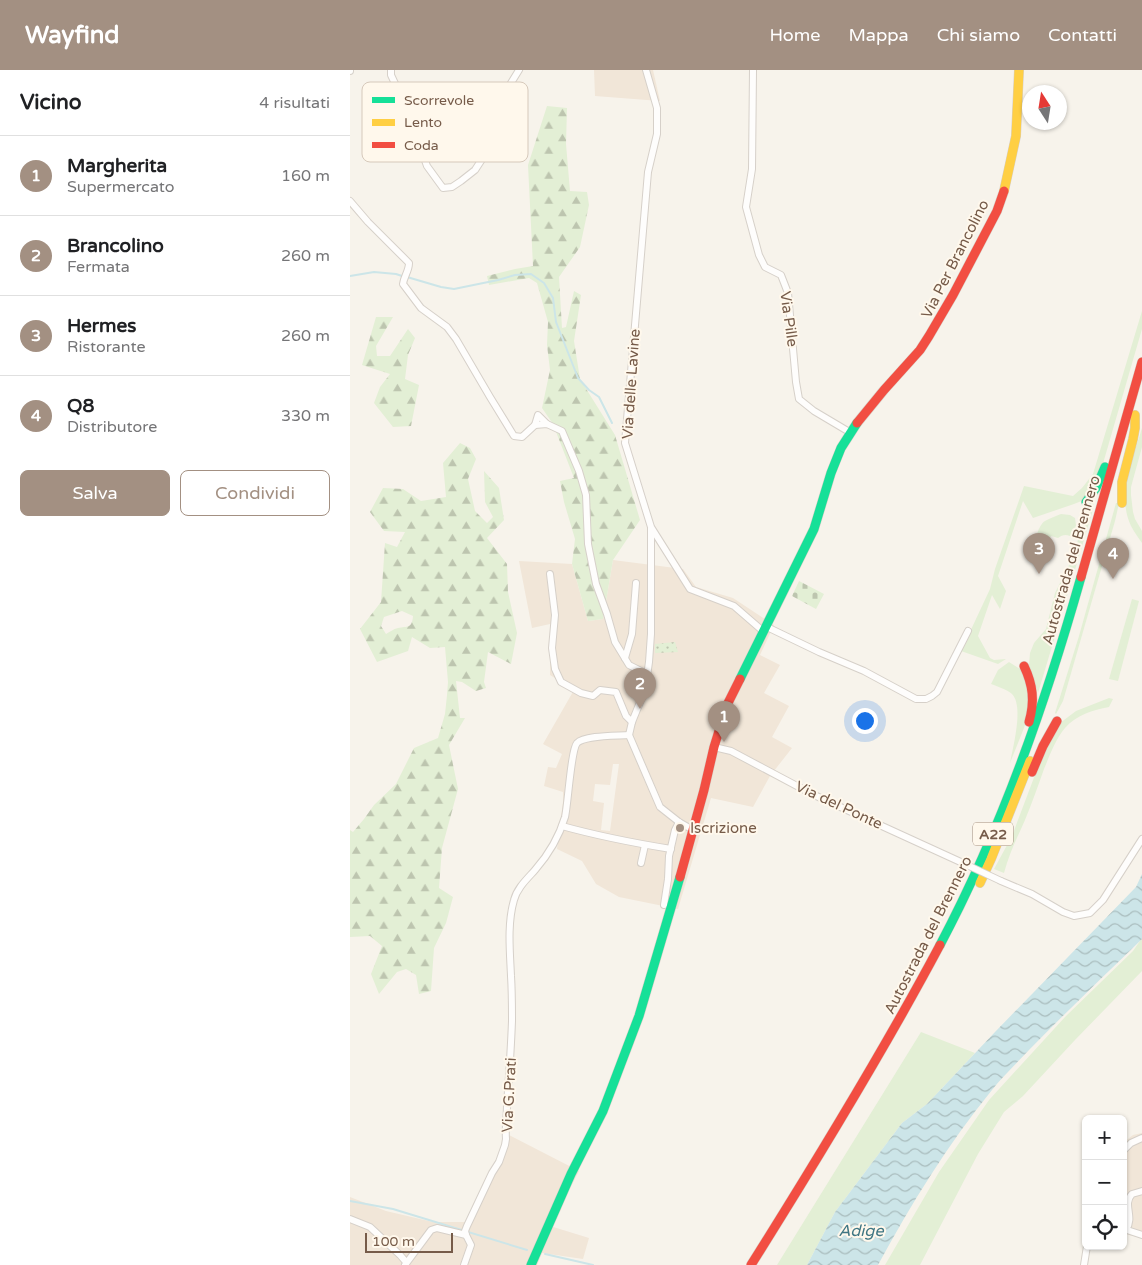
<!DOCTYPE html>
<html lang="it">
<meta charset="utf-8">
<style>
:root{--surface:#fff;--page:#f2f2f2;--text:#202124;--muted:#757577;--line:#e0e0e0;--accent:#a39082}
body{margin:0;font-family:"Varela Round",sans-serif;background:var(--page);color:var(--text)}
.controls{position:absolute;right:15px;bottom:15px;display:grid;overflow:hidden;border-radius:8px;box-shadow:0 1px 4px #0004}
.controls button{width:45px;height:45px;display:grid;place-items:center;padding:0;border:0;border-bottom:1px solid var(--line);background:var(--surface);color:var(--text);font:25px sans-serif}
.compass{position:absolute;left:672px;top:15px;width:45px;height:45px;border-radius:50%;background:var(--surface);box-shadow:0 1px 4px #0004;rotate:348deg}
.scale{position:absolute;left:15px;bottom:12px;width:88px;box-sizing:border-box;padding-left:5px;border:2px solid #765b49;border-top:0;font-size:14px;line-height:18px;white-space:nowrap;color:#765b49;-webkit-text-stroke:4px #fff8ec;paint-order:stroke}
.you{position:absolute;left:514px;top:650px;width:18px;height:18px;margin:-12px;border:4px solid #fff;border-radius:50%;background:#1a73e8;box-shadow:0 0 0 8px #1a73e833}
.badge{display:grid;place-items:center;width:32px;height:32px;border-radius:50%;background:var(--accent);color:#fff;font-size:16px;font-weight:700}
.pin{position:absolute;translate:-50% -41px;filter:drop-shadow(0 1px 2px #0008)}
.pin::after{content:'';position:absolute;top:26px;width:18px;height:15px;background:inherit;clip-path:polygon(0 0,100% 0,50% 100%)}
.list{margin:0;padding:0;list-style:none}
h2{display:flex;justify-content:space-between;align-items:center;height:65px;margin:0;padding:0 20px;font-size:21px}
h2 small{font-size:16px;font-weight:400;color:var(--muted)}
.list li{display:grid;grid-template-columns:32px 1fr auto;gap:15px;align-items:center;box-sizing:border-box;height:80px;padding:0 20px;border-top:1px solid var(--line)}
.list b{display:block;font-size:19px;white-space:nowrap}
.list p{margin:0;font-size:16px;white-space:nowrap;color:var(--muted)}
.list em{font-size:16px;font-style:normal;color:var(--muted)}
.actions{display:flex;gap:10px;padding:15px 20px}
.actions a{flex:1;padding:11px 0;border:1px solid var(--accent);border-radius:8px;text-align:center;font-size:18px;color:var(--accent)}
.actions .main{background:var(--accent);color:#fff}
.icon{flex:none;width:28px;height:28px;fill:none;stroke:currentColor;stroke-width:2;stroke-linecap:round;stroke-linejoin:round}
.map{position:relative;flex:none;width:792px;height:1195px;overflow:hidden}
header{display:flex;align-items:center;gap:30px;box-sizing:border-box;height:70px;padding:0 25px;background:var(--accent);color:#fff}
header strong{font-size:24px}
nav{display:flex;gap:28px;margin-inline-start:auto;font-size:18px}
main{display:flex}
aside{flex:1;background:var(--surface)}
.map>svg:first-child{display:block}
</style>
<header>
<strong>Wayfind</strong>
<nav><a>Home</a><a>Mappa</a><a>Chi siamo</a><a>Contatti</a></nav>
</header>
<main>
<aside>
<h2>Vicino<small>4 risultati</small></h2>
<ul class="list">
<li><span class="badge">1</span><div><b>Margherita</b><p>Supermercato</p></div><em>160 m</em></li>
<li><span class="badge">2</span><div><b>Brancolino</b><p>Fermata</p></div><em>260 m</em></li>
<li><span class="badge">3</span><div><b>Hermes</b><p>Ristorante</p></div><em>260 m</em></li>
<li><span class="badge">4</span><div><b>Q8</b><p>Distributore</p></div><em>330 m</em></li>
</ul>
<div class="actions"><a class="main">Salva</a><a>Condividi</a></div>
</aside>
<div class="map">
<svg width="792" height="1195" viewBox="0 0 792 1195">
<defs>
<pattern id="forest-firs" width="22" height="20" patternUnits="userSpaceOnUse" patternTransform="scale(1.25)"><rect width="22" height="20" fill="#e3efd5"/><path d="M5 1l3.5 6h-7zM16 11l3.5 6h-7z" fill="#bdc5af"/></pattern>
<pattern id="cemetery-stones" width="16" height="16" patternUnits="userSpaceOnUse" patternTransform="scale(1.25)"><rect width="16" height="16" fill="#e3efd5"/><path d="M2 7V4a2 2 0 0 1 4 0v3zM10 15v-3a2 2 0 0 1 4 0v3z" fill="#bdc5af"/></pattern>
<pattern id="park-dots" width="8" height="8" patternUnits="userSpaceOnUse" patternTransform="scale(1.25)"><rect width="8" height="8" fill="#e3efd5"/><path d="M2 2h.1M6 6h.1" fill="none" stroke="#bdc5af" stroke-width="1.8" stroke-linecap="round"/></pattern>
<pattern id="water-waves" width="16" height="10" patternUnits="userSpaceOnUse" patternTransform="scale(1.25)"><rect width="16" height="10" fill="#cce5e8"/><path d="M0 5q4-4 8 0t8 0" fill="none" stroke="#aabdbe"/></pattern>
</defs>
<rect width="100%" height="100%" fill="#f7f3eb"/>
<!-- residential -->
<g fill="#f1e6d8" fill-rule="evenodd">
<path d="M244,0H303L310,31L245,26Z"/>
<path d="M263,490L333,499L346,517L383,528L424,555L410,585L430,595L414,623L439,636L422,667L442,678L420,706L403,737L361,728L328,839L269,827L246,814L232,791L207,779L213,732V722L194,716L198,697L206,698L212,684L193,674L224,620L200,605V554L182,558L169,491L222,494L238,551L253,549ZM263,694H269L260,761L251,760L254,733L243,731L245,714L260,715Z"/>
<path d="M792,1063V1168L779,1165L773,1162V1073L783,1065Z"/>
<path d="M159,1065L229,1101L200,1156L239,1168L233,1189L192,1183L187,1195H0V1127L36,1141L83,1152H116Z"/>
</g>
<!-- grass -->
<g fill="#e3efd5">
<path d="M792,241V259L752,397L734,430L724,434L683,448L673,431L648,506L656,521L650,539L642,525L628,566L640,588L644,590L656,589L648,594L611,581L640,519L645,499L674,416L723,426L732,418L743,404Z"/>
<path d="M792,358V377L781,417V425L783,442L785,449L792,461V473C788,467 784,462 781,456C766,424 783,389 792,358Z"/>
<path d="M742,430H744L742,443L688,623L679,595L680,583L684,573L696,559L705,523L725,483L734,442Z"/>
<path d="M766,433H769L765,451L713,631L706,644L705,643L729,566Z"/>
<path d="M711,444L720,445L725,448L726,455L723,468C718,464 713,464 708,468L701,466L688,492L681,486C684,476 687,456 695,451C700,448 706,446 711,444Z"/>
<path d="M782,529L789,531L768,611L759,609Z"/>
<path d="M659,592L670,599L678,611L679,641L674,658L660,693C663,677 674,636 662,624C658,620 646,616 641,614L648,600Z"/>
<path d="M759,628L763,629L759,637C743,640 726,645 715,658C705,670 700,685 694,699C688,716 682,733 675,750C667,768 659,784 654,803L644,799L662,766L697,673L710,653L726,641Z"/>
<path d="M792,868V901L725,970L673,1026L654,1042L628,1084L570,1195H535L589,1102L639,1030L715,947L783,881Z"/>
<path d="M571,962L625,983L577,1034L552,1053L485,1142L457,1195H427Z"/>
</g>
<!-- forest -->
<g fill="url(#forest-firs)" fill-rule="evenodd">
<path d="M197,36L217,38L216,74L220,121L237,122L239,135L230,177L209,207L212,258L216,257L224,221L231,225L224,271L230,309L265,365L290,450L263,490L253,549L238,551L222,494L225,469L214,432L210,411L224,408L203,354L192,338L200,300L197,275L198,252L187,213L179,208L139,215L137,206L165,199L183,196L178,95Z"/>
<path d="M26,247H43L26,276L27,286H40L58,259L65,268L58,285L55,309L69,315L61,356L43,357L24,333L30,317L40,304L12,295Z"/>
<path d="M110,373L120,378L126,389L118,409L125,441L137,453L143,447L135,432L134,401L149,418L154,450L137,468L157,494L158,522L167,563L161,594L138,582L134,612L136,618L126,621L112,612L106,611L110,648H115L99,675L108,719L92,778L89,818L103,827L96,853L84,878L81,921L69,924L66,905L56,899L47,902L29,924L21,904L32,876L20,866L0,867V760L3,762L14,749L24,735L46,714L64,678L88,668L95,644L97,625L98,612L95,577L80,578L62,567L58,581L27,592L10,559L31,532L35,473L47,477L55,462L34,461L20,442L33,418L53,419L71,431L96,427L93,393ZM52,541L63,546C62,559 57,556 48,558C43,559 40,562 36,564L31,556L34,547Z"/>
</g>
<!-- cemetery -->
<path fill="url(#cemetery-stones)" d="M449,511L474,524L466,539L442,526Z"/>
<!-- park -->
<path fill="url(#park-dots)" d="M325,572L328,582L305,583V574Z"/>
<!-- water -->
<path fill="url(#water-waves)" d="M792,804V869C754,906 715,943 678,981C666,994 653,1006 642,1020C598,1074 561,1134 528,1195H457L485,1142L552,1053L577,1034L645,962L786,817Z"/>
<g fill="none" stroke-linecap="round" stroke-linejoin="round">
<!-- stream -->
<g stroke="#cce5e8" stroke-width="2">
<path d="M0,206L24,202L46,204L52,206"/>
<path d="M57,207L91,217L104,219L148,210L165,205L181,204L194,213L203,228L206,252L228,308L239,320L249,327L262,353"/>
<path d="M0,1131L43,1139L177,1180"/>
<path d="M195,1184L243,1195"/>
</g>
<defs>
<g id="street">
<path d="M41,0V5L61,48L69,74L77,96L93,118L102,117L111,111L125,100L136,83L145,39L169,0"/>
<path d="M296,0L307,38V64L298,102L275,373L301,457L340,519L384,536L414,562"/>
<path d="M403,0L402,99L396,137L409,185L415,197L431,205L438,223L446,312L449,329L464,341L501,363"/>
<path d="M0,1V0"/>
<path d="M0,131L18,152L59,193C59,201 54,206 53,214L71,238L97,257L106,269L140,327L164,366L172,367L185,355L197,354L212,361L229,401L236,425L238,474L246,514L257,544L265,572L279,595L297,604"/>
<path d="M185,355L188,345L197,354"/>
<path d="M200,504L205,545L202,578L205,599L211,612L231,623L243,626L250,620L266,622L276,646L282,652"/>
<path d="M417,557L469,582L514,601L566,629H576L582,626L587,622L618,561"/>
<path d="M275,588L282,564L286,513"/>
<path d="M279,665L282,652L295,620L299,592L301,564V458"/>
<path d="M279,665L310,737L329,752L343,760"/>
<path d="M364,677L381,681L462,724L615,794"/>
<path d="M212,756C248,766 284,773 321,779"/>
<path d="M291,793L295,775"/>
<path d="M651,811L682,824L713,842L724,846L740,843L753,830L792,769"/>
<path d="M314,835L318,809L319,786L325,760L329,752"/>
<path d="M773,1081L781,1073L792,1068"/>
<path d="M0,1149L20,1157L50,1185L56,1192"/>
<path d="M774,1159L792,1165"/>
<path d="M776,1160C785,1146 772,1135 782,1124L792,1121"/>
<path d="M116,1165L115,1161L117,1156L142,1103L149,1092L155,1075L156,1069C155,1057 157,1046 157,1035C159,1007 161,979 162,951C162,936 162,921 161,906C160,882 157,854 164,830C167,818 177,809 185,800C199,784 209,767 215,747C218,734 221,680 227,673C235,665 267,666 279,665"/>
<path d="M55,1195L81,1160L87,1158L116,1165L121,1175L114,1195"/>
<path d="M734,1195L737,1176"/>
</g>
<g id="fast">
<path d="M736,432L746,418L755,397"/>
<path d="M390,609L464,459L481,403L491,378L507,353"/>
<path d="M590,875C652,758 695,634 731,507"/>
<path d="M181,1195L221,1104L253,1041L289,946L330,807"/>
</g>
<g id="slow">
<path d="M654,121L666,66L669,0"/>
<path d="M772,433V412L783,369L785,358V345"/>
<path d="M630,813L641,789L680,691"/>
</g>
<g id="jam">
<path d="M507,353L534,320L570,280L579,266L603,225L647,141L654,121"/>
<path d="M731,507L792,292"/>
<path d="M674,596C683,615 685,631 679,652"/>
<path d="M682,702L693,676L707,651"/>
<path d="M330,807L354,720L364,677L377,635L390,609"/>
<path d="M401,1195C467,1090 532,984 590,875"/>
</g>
</defs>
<!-- street casing -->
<use href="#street" stroke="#d6d0c9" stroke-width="8"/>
<!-- fast casing -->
<use href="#fast" stroke="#d7cfc7" stroke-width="10"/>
<!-- slow casing -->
<use href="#slow" stroke="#d7cfc7" stroke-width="10"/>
<!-- jam casing -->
<use href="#jam" stroke="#d7cfc7" stroke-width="10"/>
<!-- street -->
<use href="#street" stroke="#fefdfc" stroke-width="6"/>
<!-- fast -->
<use href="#fast" stroke="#16e098" stroke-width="9"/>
<!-- slow -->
<use href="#slow" stroke="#ffcf43" stroke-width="9"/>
<!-- jam -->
<use href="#jam" stroke="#f24e42" stroke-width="9"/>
<defs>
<path id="street-bridge" d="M615,794L651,811"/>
</defs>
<!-- street-bridge casing -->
<use href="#street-bridge" stroke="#d6d0c9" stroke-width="8" stroke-linecap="butt"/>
<!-- street-bridge -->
<use href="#street-bridge" stroke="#fefdfc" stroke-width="6"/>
</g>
<!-- markers -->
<circle fill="#a39082" stroke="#fff8ec" stroke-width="2" cx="330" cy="758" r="5"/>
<g text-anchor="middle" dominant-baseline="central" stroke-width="4" stroke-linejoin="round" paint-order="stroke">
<!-- shield labels -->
<rect fill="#fff8ec" stroke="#9f8a7a" stroke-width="1" x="623" y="752.5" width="40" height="23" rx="4"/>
<g font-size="14" font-weight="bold" fill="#765b49">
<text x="643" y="764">A22</text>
</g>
<!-- street labels -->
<g font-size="15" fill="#765b49" stroke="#fff8ec">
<text transform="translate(605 189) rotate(-63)">Via Per Brancolino</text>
<text transform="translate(439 249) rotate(82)">Via Pille</text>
<text transform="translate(281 314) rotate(-86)">Via delle Lavine</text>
<text transform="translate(721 490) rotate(-74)">Autostrada del Brennero</text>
<text transform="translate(489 735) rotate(25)">Via del Ponte</text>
<text transform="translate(578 865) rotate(-63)">Autostrada del Brennero</text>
<text transform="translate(159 1025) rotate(-87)">Via G.Prati</text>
</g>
<!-- poi labels -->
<g font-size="15" fill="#765b49" stroke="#fff8ec" text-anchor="start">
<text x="340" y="758">Iscrizione</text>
</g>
<!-- water labels -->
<g font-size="16" font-style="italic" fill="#3f7683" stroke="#fff8ec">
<text x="511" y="1161">Adige</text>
</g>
</g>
<!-- legend -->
<rect x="12" y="12" width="166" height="80" rx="8" fill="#fff8ec" stroke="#d6c9bb" stroke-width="1"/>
<rect x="22" y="27" width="23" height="6" fill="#16e098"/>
<rect x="22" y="49" width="23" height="7" fill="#ffcf43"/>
<rect x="22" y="72" width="23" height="6" fill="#f24e42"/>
<g font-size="14" fill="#765b49">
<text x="54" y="35">Scorrevole</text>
<text x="54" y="57">Lento</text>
<text x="54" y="80">Coda</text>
</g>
</svg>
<div class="controls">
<button>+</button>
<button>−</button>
<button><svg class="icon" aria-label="locate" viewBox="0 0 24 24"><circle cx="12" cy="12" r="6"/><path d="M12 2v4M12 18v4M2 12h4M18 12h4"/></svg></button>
</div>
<svg class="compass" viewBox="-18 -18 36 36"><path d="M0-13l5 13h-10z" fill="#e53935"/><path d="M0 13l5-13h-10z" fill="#757577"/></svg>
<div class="scale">100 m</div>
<div class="you"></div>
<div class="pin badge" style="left:374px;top:672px">1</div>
<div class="pin badge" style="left:290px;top:639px">2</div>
<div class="pin badge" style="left:689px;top:504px">3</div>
<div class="pin badge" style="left:763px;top:509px">4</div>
</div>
</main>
